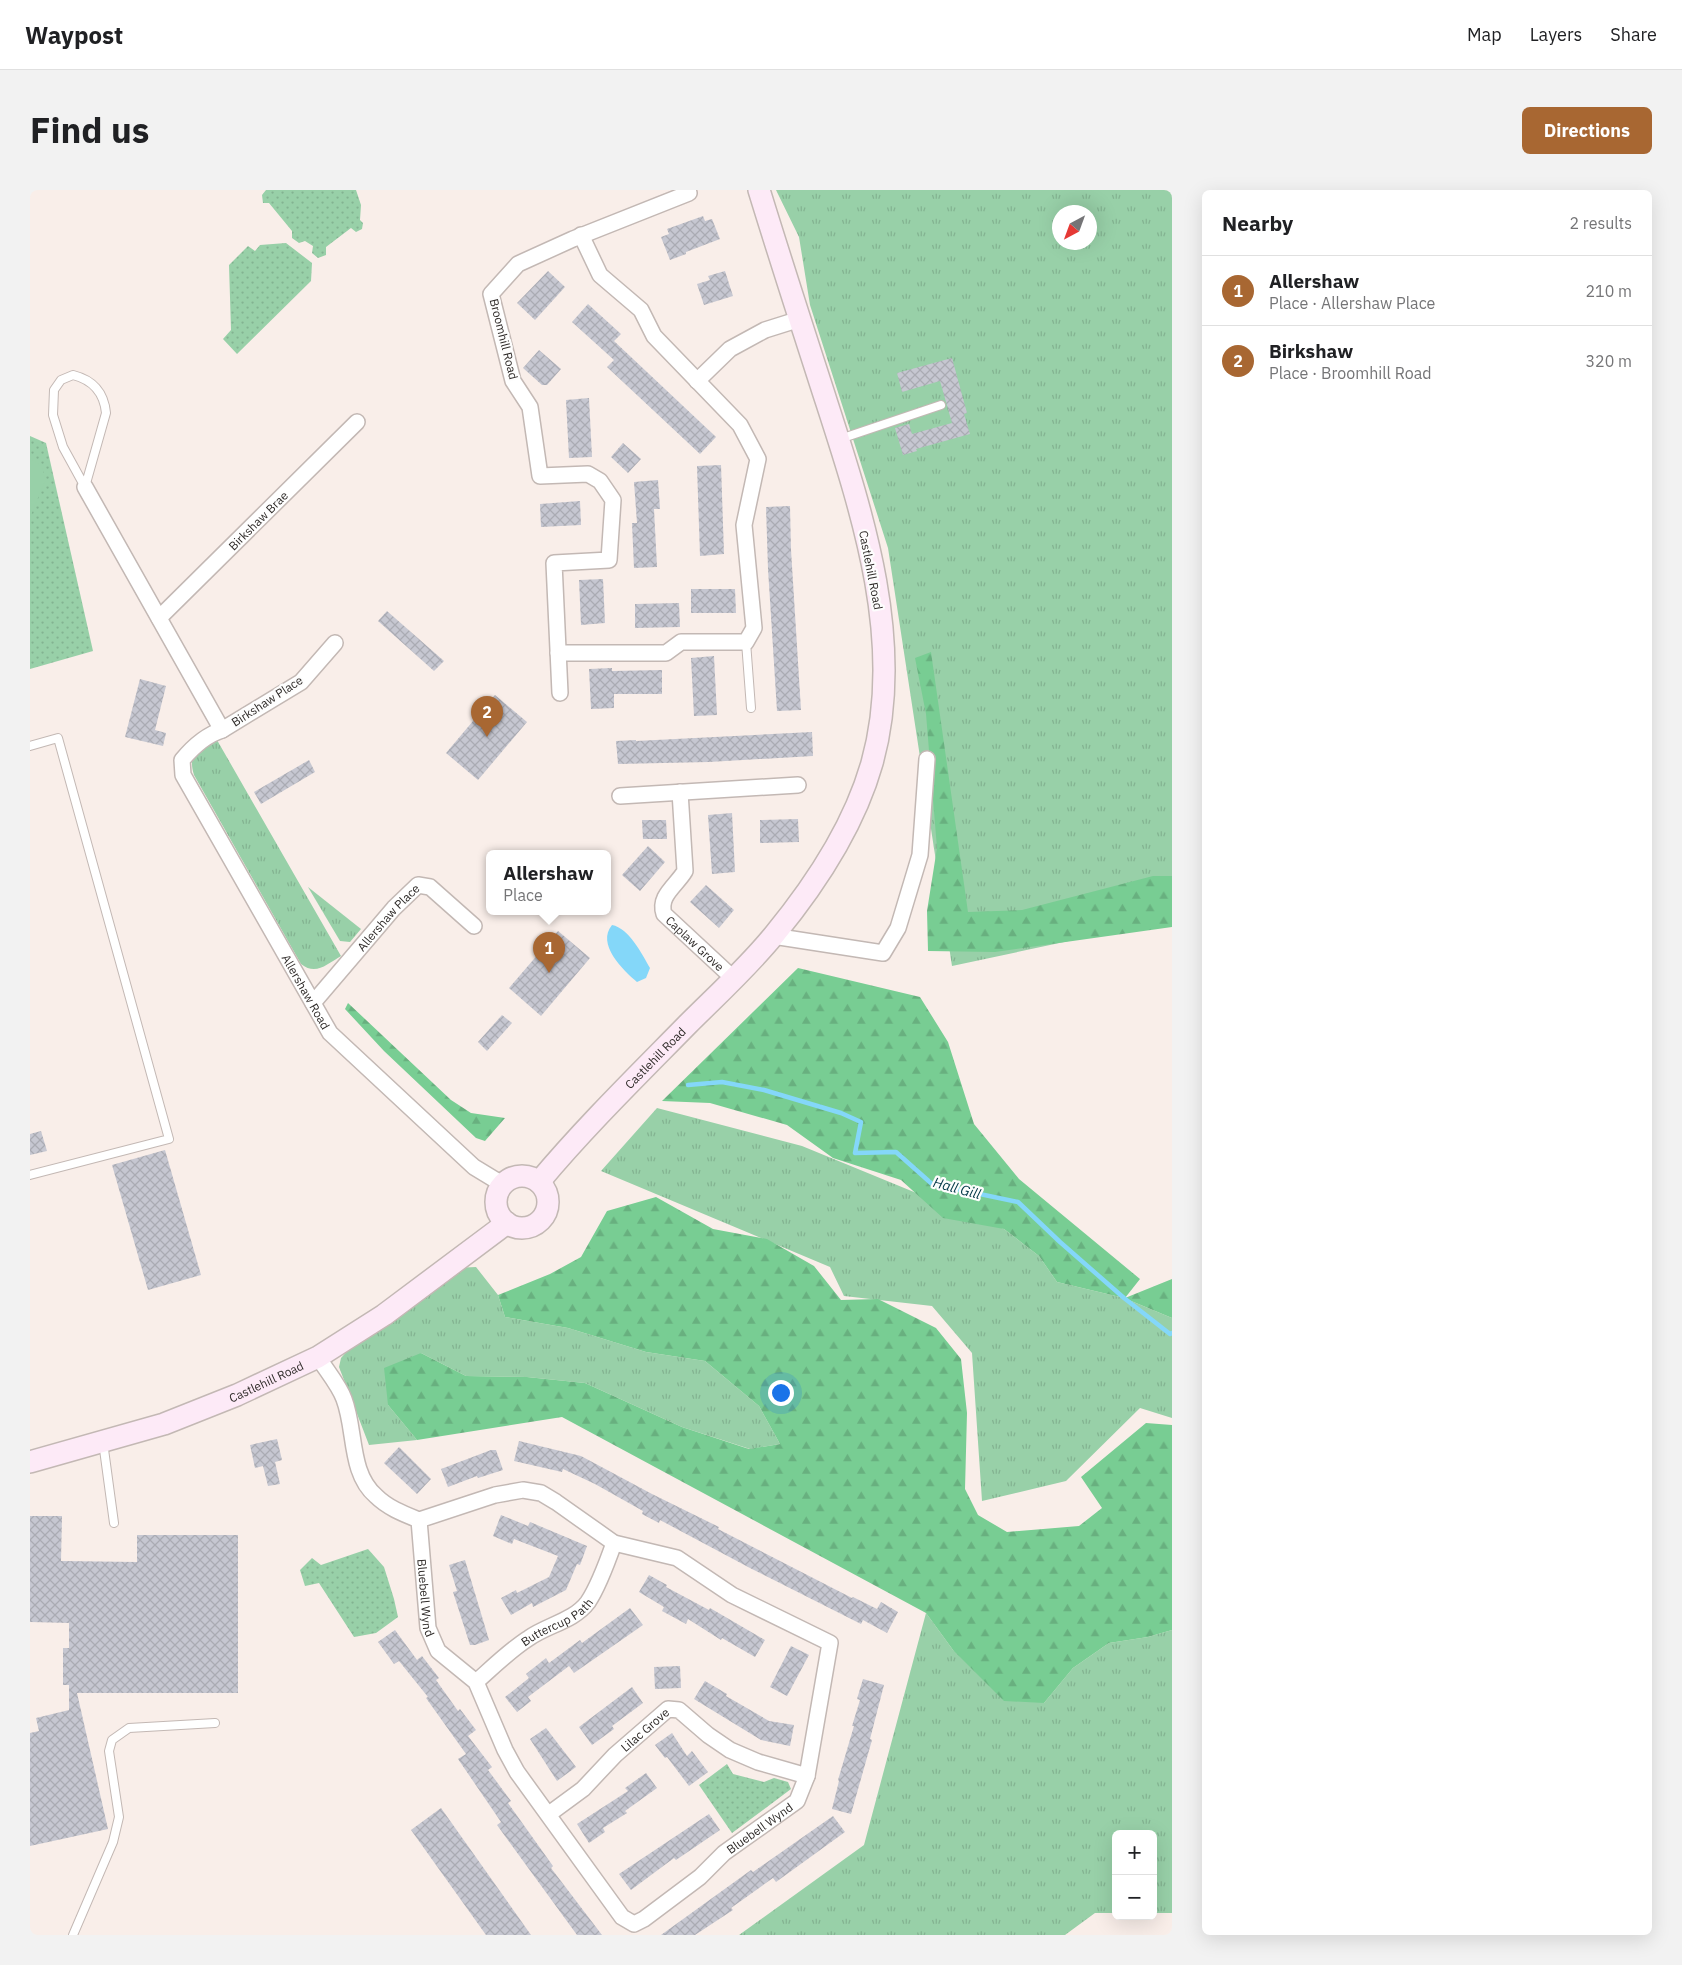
<!DOCTYPE html>
<meta charset="utf-8">
<style>
:root{--surface:#fff;--page:#f2f2f2;--text:#202124;--muted:#757577;--line:#e0e0e0;--accent:#a86732}
body{margin:0;font-family:"IBM Plex Sans",sans-serif;background:var(--page);color:var(--text)}
.controls{position:absolute;right:15px;bottom:15px;display:grid;overflow:hidden;border-radius:8px;box-shadow:0 5px 20px #0002}
.controls button{width:45px;height:45px;display:grid;place-items:center;padding:0;border:0;border-bottom:1px solid var(--line);background:var(--surface);color:var(--text);font:25px sans-serif}
.compass{position:absolute;left:1022px;top:15px;width:45px;height:45px;border-radius:50%;background:var(--surface);box-shadow:0 5px 20px #0002;rotate:221deg}
.you{position:absolute;left:750px;top:1202px;width:18px;height:18px;margin:-12px;border:4px solid #fff;border-radius:50%;background:#1a73e8;box-shadow:0 0 0 8px #1a73e833}
.badge{display:grid;place-items:center;width:32px;height:32px;border-radius:50%;background:var(--accent);color:#fff;font-size:16px;font-weight:700}
.pin{position:absolute;translate:-50% -41px;filter:drop-shadow(0 1px 2px #0008)}
.pin::after{content:'';position:absolute;top:26px;width:18px;height:15px;background:inherit;clip-path:polygon(0 0,100% 0,50% 100%)}
.popup{position:absolute;left:456px;top:660px;width:125px;height:65px;box-sizing:border-box;display:grid;place-content:center;border-radius:8px;background:var(--surface);filter:drop-shadow(0 1px 4px #0005);font-size:16px;white-space:nowrap;color:var(--muted)}
.popup b{font-size:19px;color:var(--text)}
.popup::after{content:'';position:absolute;left:50%;top:100%;margin-left:-10px;border:10px solid transparent;border-top-color:var(--surface)}
.list{margin:0;padding:0;list-style:none}
h2{display:flex;justify-content:space-between;align-items:center;height:65px;margin:0;padding:0 20px;font-size:21px}
h2 small{font-size:16px;font-weight:400;color:var(--muted)}
.list li{display:grid;grid-template-columns:32px 1fr auto;gap:15px;align-items:center;box-sizing:border-box;height:70px;padding:0 20px;border-top:1px solid var(--line)}
.list b{display:block;font-size:19px;white-space:nowrap}
.list p{margin:0;font-size:16px;white-space:nowrap;color:var(--muted)}
.list em{font-size:16px;font-style:normal;color:var(--muted)}
.map{position:relative;flex:none;width:1142px;height:1745px;overflow:hidden;border-radius:8px}
header{display:flex;align-items:center;gap:30px;box-sizing:border-box;height:70px;padding:0 25px;background:var(--surface);border-bottom:1px solid var(--line)}
header strong{font-size:24px}
nav{display:flex;gap:28px;margin-inline-start:auto;font-size:18px}
.intro{display:flex;align-items:center;justify-content:space-between;box-sizing:border-box;height:120px;padding:0 30px}
h1{margin:0;font-size:35px}
.button{padding:12px 22px;border-radius:8px;background:var(--accent);color:#fff;font-size:18px;font-weight:700}
main{display:flex;gap:30px;padding:0 30px}
aside{flex:1;background:var(--surface);border-radius:8px;box-shadow:0 5px 20px #0002}
.map>svg:first-child{display:block}
</style>
<header>
<strong>Waypost</strong>
<nav><a>Map</a><a>Layers</a><a>Share</a></nav>
</header>
<div class="intro"><h1>Find us</h1><a class="button">Directions</a></div>
<main>
<div class="map">
<svg width="1142" height="1745" viewBox="0 0 1142 1745">
<defs>
<pattern id="grass-tufts" width="24" height="20" patternUnits="userSpaceOnUse" patternTransform="scale(1.25)"><rect width="24" height="20" fill="#98d0a8"/><path d="M3 7l-1-3M5 7V3M7 7l1-3M15 17l-1-3M17 17v-4M19 17l1-3" fill="none" stroke="#83b391"/></pattern>
<pattern id="forest-firs" width="22" height="20" patternUnits="userSpaceOnUse" patternTransform="scale(1.25)"><rect width="22" height="20" fill="#78cd93"/><path d="M5 1l3.5 6h-7zM16 11l3.5 6h-7z" fill="#68b07f"/></pattern>
<pattern id="park-dots" width="8" height="8" patternUnits="userSpaceOnUse" patternTransform="scale(1.25)"><rect width="8" height="8" fill="#98d0a8"/><path d="M2 2h.1M6 6h.1" fill="none" stroke="#83b391" stroke-width="1.8" stroke-linecap="round"/></pattern>
<pattern id="building-cross-hatch" width="8" height="8" patternUnits="userSpaceOnUse" patternTransform="scale(1.25)"><rect width="8" height="8" fill="#c6c7d1"/><path d="M0 0l8 8M0 8l8-8" fill="none" stroke="#aaabb3"/></pattern>
</defs>
<rect width="100%" height="100%" fill="#f9eee9"/>
<!-- grass -->
<g fill="url(#grass-tufts)" fill-rule="evenodd">
<path d="M746,0H1142V729L922,776L858,358L780,115L769,47ZM1030,22H1060V52H1030Z"/>
<path d="M187,550L311,766C297,774 286,786 271,774L164,585C157,562 169,559 187,550Z"/>
<path d="M278,697L331,739L320,752L310,751Z"/>
<path d="M627,918L772,956L974,1039L1009,1066L1027,1092L1094,1108L1142,1128V1228L1110,1218L1036,1291L952,1311L942,1163L902,1116L814,1106L800,1077L571,981Z"/>
<path d="M446,1077L468,1105L475,1127L538,1138L616,1162L675,1171L729,1216L750,1254L720,1259L652,1237L555,1193L497,1187L436,1186L391,1163L358,1215L387,1250L339,1255L309,1177L311,1168L319,1159L424,1078Z"/>
<path d="M896,1423L923,1460L1014,1513L1043,1478L1079,1453L1118,1447L1142,1440V1723H1123V1644H1086V1723H1065L1035,1745H709L834,1655Z"/>
</g>
<!-- forest -->
<g fill="url(#forest-firs)">
<path d="M901,462L938,722L992,720L1123,686H1142V737L965,762L898,761L897,721L907,658L896,524L885,468Z"/>
<path d="M768,778L890,807L918,852L944,934L989,989L1110,1089L1095,1108L1142,1089V1128L1094,1108L1027,1092L1009,1066L974,1039L913,1028L871,990L803,968L757,935L680,913L632,911Z"/>
<path d="M318,813L421,910L441,923L475,928L455,951L446,948L354,861L315,819Z"/>
<path d="M626,1007L683,1039L737,1049L784,1076L811,1110L848,1109L906,1138L931,1169L937,1223L935,1299L948,1325L977,1342L1049,1336L1072,1318L1051,1287L1116,1233L1142,1235V1440L1118,1447L1079,1453L1043,1478L1014,1513L974,1511L923,1460L896,1423L532,1227L387,1250L358,1215L354,1178L391,1163L436,1186L497,1187L555,1193L652,1237L719,1259L750,1254L729,1216L675,1171L616,1162L538,1138L475,1127L468,1105L520,1084L551,1067L577,1021Z"/>
</g>
<!-- park -->
<g fill="url(#park-dots)">
<path d="M236,0H326L331,15L330,30L333,33L332,39L326,42L321,38L296,57V65L288,68L282,63L283,56L275,51L269,53L262,48V41L239,13H233L232,5Z"/>
<path d="M256,53L282,73L281,91L207,164L193,149L201,140L199,75L218,56L225,61L230,55Z"/>
<path d="M0,246L16,253L63,461L0,479Z"/>
<path d="M338,1359L354,1377L364,1409L368,1427L346,1443L324,1447L289,1393L275,1396L270,1380L282,1368L291,1375Z"/>
<path d="M697,1574L703,1584L734,1592L744,1588L758,1592L761,1599L702,1643L669,1595Z"/>
</g>
<!-- pitch -->
<path fill="#98d0a8" d="M0,268L11,276L16,289L0,327Z"/>
<!-- water -->
<path fill="#84d7f9" d="M582,735C599,738 612,764 620,778L616,788L607,792C593,780 566,754 582,735Z"/>
<g fill="none" stroke-linecap="round" stroke-linejoin="round">
<!-- stream -->
<path stroke="#84d7f9" stroke-width="4.5" d="M658,895L692,892L734,900L811,923L831,932L825,963L866,962L902,994L988,1012L1030,1052L1094,1108L1140,1144L1142,1143"/>
</g>
<!-- building -->
<g fill="url(#building-cross-hatch)">
<path d="M673,26L675,31L682,29L690,49L656,62V64L640,70L631,47L639,44L637,39Z"/>
<path d="M518,81L535,97L505,130L487,113Z"/>
<path d="M695,81L703,106L674,115L667,94L680,90L678,86Z"/>
<path d="M558,114L591,144L584,151L686,247L670,264L577,177L584,170L542,132Z"/>
<path d="M509,160L531,179L517,195H512L493,178Z"/>
<path d="M922,168L937,223L934,224L940,244L886,259L887,261L873,265L865,238L879,234L882,244L922,233L910,191L872,202L867,183Z"/>
<path d="M559,208L562,267L539,268L536,210Z"/>
<path d="M593,253L611,269L598,283L581,267Z"/>
<path d="M691,275L694,364L670,366L667,276Z"/>
<path d="M628,290L630,319H624L627,377L604,378L602,333H607L604,292Z"/>
<path d="M550,311L551,335L511,337L510,314Z"/>
<path d="M760,316L761,360L771,520L747,521L738,379L736,317Z"/>
<path d="M573,389L575,433L551,435L549,390Z"/>
<path d="M661,399H705L706,423H661Z"/>
<path d="M649,413L650,437L605,438V414Z"/>
<path d="M357,421L414,471L404,481L348,431Z"/>
<path d="M684,466L687,525L664,526L661,468Z"/>
<path d="M582,478V481L632,480V504H584V518L561,519L559,479Z"/>
<path d="M110,489L136,496L125,540L136,543L133,556L95,547Z"/>
<path d="M465,505L497,532L448,590L416,563Z"/>
<path d="M782,542L783,566L679,572L588,574L586,551L606,550V551Z"/>
<path d="M279,570L285,582L231,614L224,602Z"/>
<path d="M702,623L705,682L682,684L678,625Z"/>
<path d="M768,629L769,652L730,653V630Z"/>
<path d="M612,630H636L637,649H613Z"/>
<path d="M618,656L635,672L610,701L592,685Z"/>
<path d="M676,695L704,720L689,738L660,712Z"/>
<path d="M528,741L560,768L511,826L479,798Z"/>
<path d="M472,825L482,833L457,861L448,852Z"/>
<path d="M11,941L17,961L0,965V944Z"/>
<path d="M135,960L171,1085L118,1100L82,975Z"/>
<path d="M247,1249L252,1270L245,1272L250,1294L238,1296L233,1276L225,1278L220,1255Z"/>
<path d="M489,1251L551,1266L622,1304L689,1337L688,1339L822,1408L823,1407L847,1419L851,1412L868,1422L857,1443L833,1430L831,1434L720,1378L630,1330L629,1333L612,1324L613,1321L565,1294L533,1279L532,1282L484,1271Z"/>
<path d="M369,1257L401,1289L387,1304L354,1273Z"/>
<path d="M461,1260H466L473,1280L448,1288L447,1286L418,1297L411,1279Z"/>
<path d="M471,1325L498,1336L500,1332L557,1356L550,1375L547,1374L536,1400L503,1417L502,1413L481,1425L471,1408L486,1400L487,1403L519,1387L528,1366L484,1349L482,1354L463,1346Z"/>
<path d="M0,1326H32L31,1371L107,1372V1345H208V1503H47L78,1639L0,1656V1543L9,1541L6,1528L39,1520V1495H33V1458H39V1433L0,1432Z"/>
<path d="M435,1370L459,1450L445,1455H440L423,1402L427,1401L419,1375Z"/>
<path d="M619,1385L637,1395L636,1397L679,1420L680,1418L735,1450L725,1467L692,1448L691,1450L658,1429L656,1434L632,1421L634,1417L609,1402Z"/>
<path d="M600,1418L613,1435L544,1483L539,1476L498,1507L501,1511L487,1522L475,1507L499,1488L496,1484L516,1468L519,1473L550,1450L552,1453Z"/>
<path d="M365,1440L387,1470L392,1466L409,1488L406,1490L428,1521L430,1519L446,1540L438,1546L462,1577L458,1580L481,1611L478,1613L523,1676L521,1678L572,1745H547L467,1635L471,1632L428,1569L436,1564L396,1508L398,1507L369,1471L364,1474L348,1452Z"/>
<path d="M761,1456L779,1465L757,1506L740,1497Z"/>
<path d="M650,1476L651,1498L625,1499L624,1477Z"/>
<path d="M833,1489L854,1495L840,1549L842,1550L821,1624L802,1619L809,1591L808,1590L824,1536H822L830,1510L827,1509Z"/>
<path d="M675,1491L697,1504L696,1506L739,1531L764,1535L760,1556L731,1550L664,1509Z"/>
<path d="M602,1497L613,1513L582,1536L584,1539L562,1555L549,1537Z"/>
<path d="M516,1538L546,1577L527,1591L500,1549Z"/>
<path d="M642,1543L657,1566L662,1561L678,1582L659,1596L637,1567L635,1568L625,1555Z"/>
<path d="M616,1583L627,1598L595,1621L597,1623L573,1638L575,1642L559,1653L547,1634L598,1601L595,1598Z"/>
<path d="M411,1618L501,1745H456L381,1640Z"/>
<path d="M679,1624L690,1640L646,1670L644,1668L601,1700L589,1684Z"/>
<path d="M803,1626L815,1642L746,1692L743,1688L701,1718L703,1720L665,1745H631L721,1680L723,1682Z"/>
</g>
<g fill="none" stroke-linecap="round" stroke-linejoin="round">
<defs>
<g id="service">
<path d="M43,185C63,190 74,202 76,223L55,297L33,257L23,225L24,200L31,190Z"/>
<path d="M810,249L911,215"/>
<path d="M716,452L721,518"/>
<path d="M0,556L28,548L139,949L0,985"/>
<path d="M73,1252L84,1333"/>
<path d="M43,1745L83,1652L89,1627L79,1561L82,1550L99,1538L185,1533"/>
</g>
<g id="minor">
<path d="M667,191L700,159L735,140L770,129"/>
<path d="M55,297L192,540"/>
<path id="s1" d="M129,428L327,232"/>
<path id="s2" d="M305,453L271,492L192,540C176,545 162,558 152,570L153,585L300,843L444,977L472,994"/>
<path d="M528,463H636L651,452H716L724,438L714,335L728,269L710,235L624,146L611,120L570,85L551,45"/>
<path d="M530,503L524,373L579,370L583,310L570,291L558,284L510,286L500,217L483,191L461,104L488,74L543,49L659,3"/>
<path id="s3" d="M650,602L655,681C646,696 628,706 634,724L704,789"/>
<path d="M590,606L768,595"/>
<path d="M743,746L853,763L868,738L890,665L897,569"/>
<path id="s4" d="M283,813L364,718L388,695L400,697L444,736"/>
<path id="s5" d="M288,1167C296,1180 309,1195 314,1209C326,1240 319,1283 346,1306C358,1318 374,1324 389,1330L398,1438L408,1461L446,1492L475,1560L487,1582L592,1727L604,1734L614,1729L670,1687L694,1663L767,1611L777,1586L800,1453L702,1405L647,1368L584,1353L526,1312L511,1303L493,1300L465,1305L389,1330"/>
<path id="s6" d="M446,1492C463,1477 480,1460 499,1448C517,1435 544,1431 558,1412C568,1397 578,1370 584,1353"/>
<path id="s7" d="M519,1624L553,1599L585,1565L638,1519L649,1520L678,1545L700,1560L728,1572L777,1586"/>
</g>
<g id="secondary">
<circle cx="492" cy="1012" r="26"/>
<path id="s8" d="M509,992C555,937 607,886 657,835C687,805 718,777 744,745C786,694 824,637 842,573C877,449 829,313 791,195C770,130 749,65 729,0"/>
<path id="s9" d="M0,1272L134,1234L207,1205L288,1167L354,1125L477,1033"/>
</g>
</defs>
<!-- service casing -->
<use href="#service" stroke="#c3b8b4" stroke-width="10"/>
<!-- minor casing -->
<use href="#minor" stroke="#c3b8b4" stroke-width="18"/>
<!-- secondary casing -->
<use href="#secondary" stroke="#c3b8b4" stroke-width="24"/>
<!-- service -->
<use href="#service" stroke="#fff" stroke-width="8"/>
<!-- minor -->
<use href="#minor" stroke="#fff" stroke-width="15"/>
<!-- secondary -->
<use href="#secondary" stroke="#fdeaf7" stroke-width="21"/>
</g>
<g text-anchor="middle" dominant-baseline="central" stroke-width="4.5" stroke-linejoin="round" paint-order="stroke">
<!-- street labels -->
<g font-size="12" fill="#2f2b29" stroke="#fdfdfd">
<text transform="translate(474 149) rotate(76)">Broomhill Road</text>
<text stroke="none"><textPath href="#s1" startOffset="139">Birkshaw Brae</textPath></text>
<text transform="translate(841 380) rotate(79)">Castlehill Road</text>
<text transform="translate(237 511) rotate(-33)">Birkshaw Place</text>
<text stroke="none"><textPath href="#s4" startOffset="114">Allershaw Place</textPath></text>
<text stroke="none"><textPath href="#s3" startOffset="172">Caplaw Grove</textPath></text>
<text stroke="none"><textPath href="#s2" startOffset="459">Allershaw Road</textPath></text>
<text stroke="none"><textPath href="#s8" startOffset="170">Castlehill Road</textPath></text>
<text stroke="none"><textPath href="#s9" startOffset="250">Castlehill Road</textPath></text>
<text stroke="none"><textPath href="#s5" startOffset="281">Bluebell Wynd</textPath></text>
<text stroke="none"><textPath href="#s6" startOffset="101">Buttercup Path</textPath></text>
<text stroke="none"><textPath href="#s7" startOffset="128">Lilac Grove</textPath></text>
<text stroke="none"><textPath href="#s5" startOffset="836">Bluebell Wynd</textPath></text>
</g>
<!-- water labels -->
<g font-size="14" font-style="italic" fill="#003647" stroke="#fdfdfd">
<text transform="translate(927 998) rotate(15)">Hall Gill</text>
</g>
</g>
</svg>
<div class="controls">
<button>+</button>
<button>−</button>
</div>
<svg class="compass" viewBox="-18 -18 36 36"><path d="M0-13l5 13h-10z" fill="#e53935"/><path d="M0 13l5-13h-10z" fill="#757577"/></svg>
<div class="you"></div>
<div class="pin badge" style="left:519px;top:783px">1</div>
<div class="popup"><b>Allershaw</b>Place</div>
<div class="pin badge" style="left:457px;top:547px">2</div>
</div>
<aside>
<h2>Nearby<small>2 results</small></h2>
<ul class="list">
<li><span class="badge">1</span><div><b>Allershaw</b><p>Place · Allershaw Place</p></div><em>210 m</em></li>
<li><span class="badge">2</span><div><b>Birkshaw</b><p>Place · Broomhill Road</p></div><em>320 m</em></li>
</ul>
</aside>
</main>
